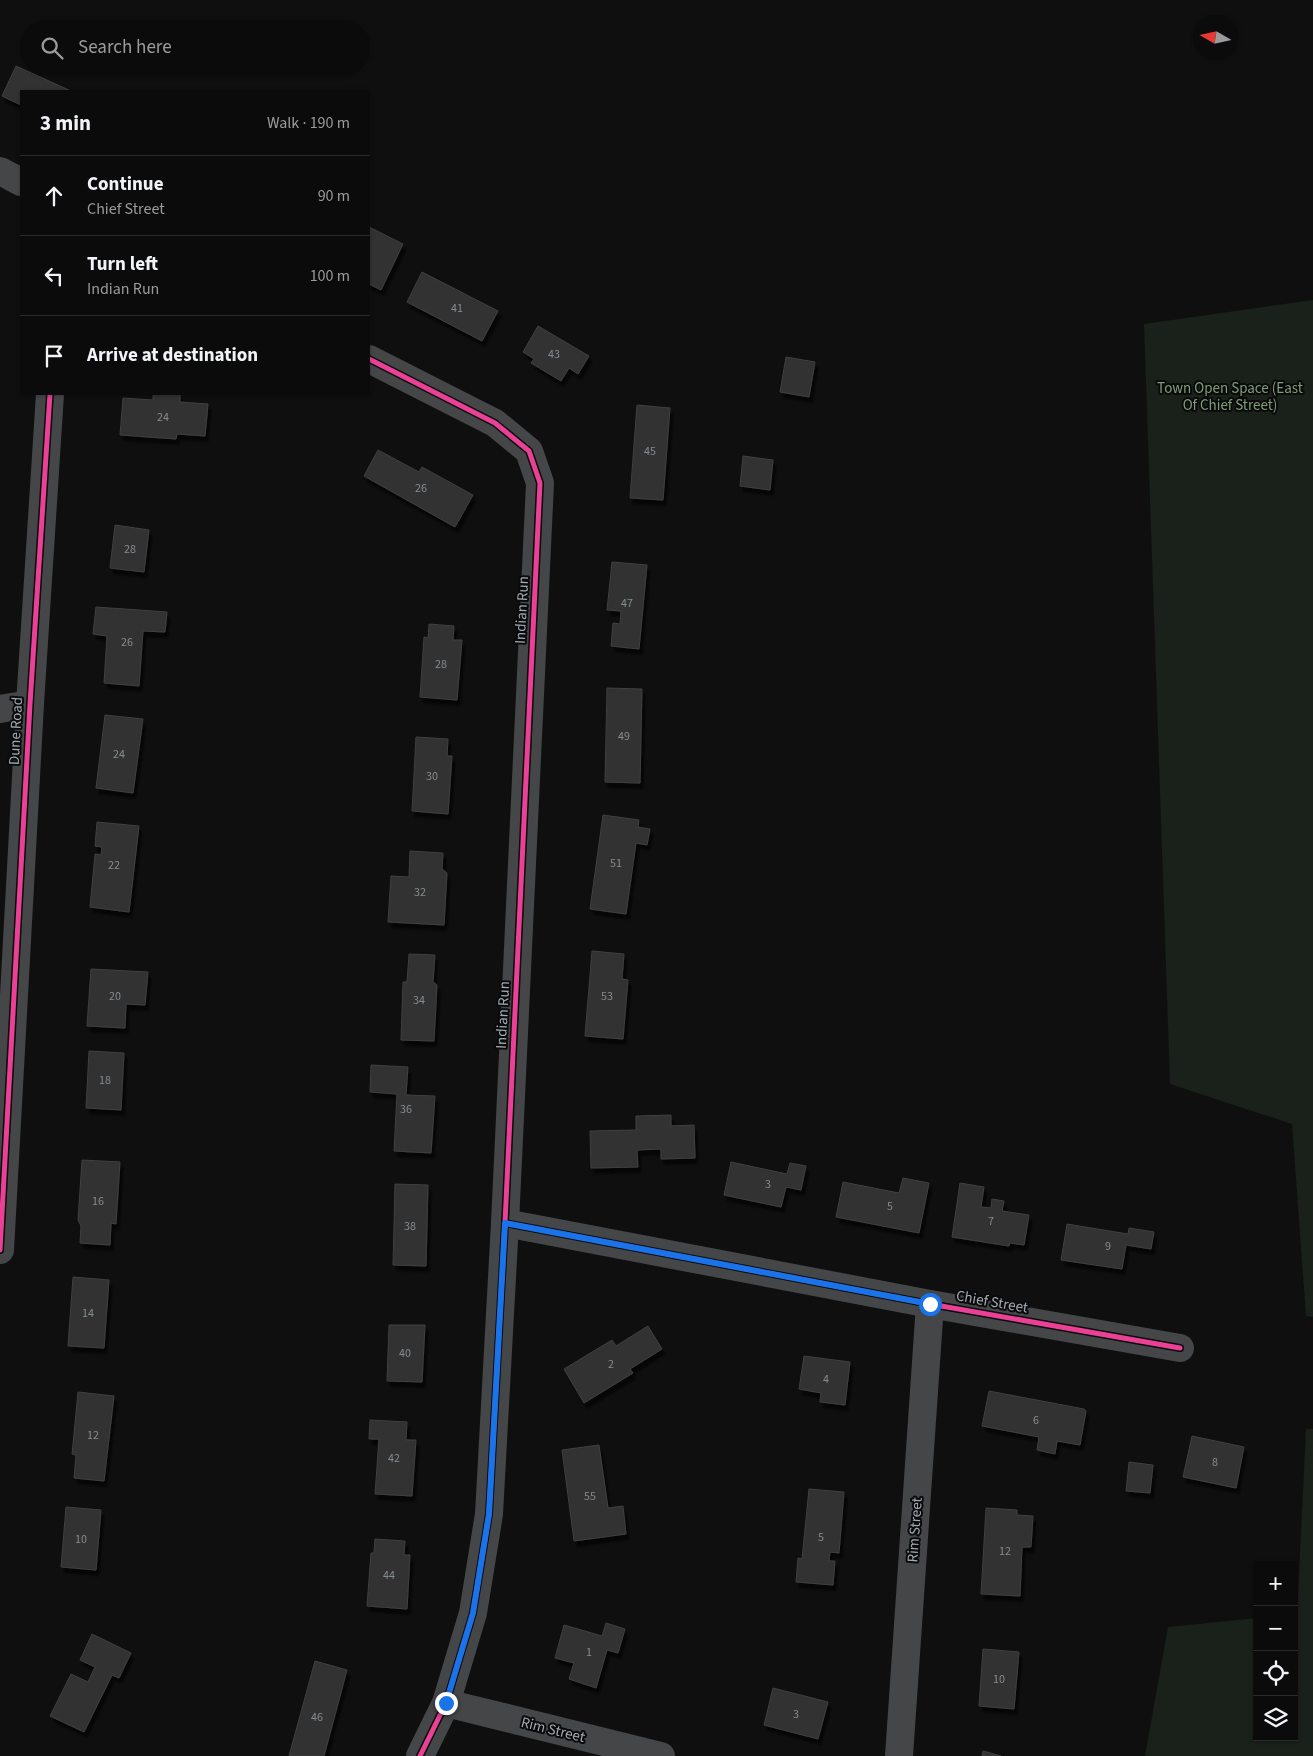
<!DOCTYPE html>
<meta charset="utf-8">
<style>
:root{--surface:#0b0b0c;--page:#141415;--text:#f1f3f6;--muted:#9a9b9d;--line:#2b2b2d}
body{margin:0;font-family:"Source Sans 3",sans-serif;background:var(--page);color:var(--text)}
.controls{position:absolute;right:15px;bottom:15px;display:grid;overflow:hidden;border-radius:0px;box-shadow:0 1px 4px #0004}
.controls button{width:45px;height:45px;display:grid;place-items:center;padding:0;border:0;border-bottom:1px solid var(--line);background:var(--surface);color:var(--text);font:25px sans-serif}
.compass{position:absolute;left:1193px;top:15px;width:45px;height:45px;border-radius:50%;background:var(--surface);box-shadow:0 1px 4px #0004;rotate:279deg}
.stop{position:absolute;width:15px;height:15px;margin:-11px;border:4px solid #1a73e8;border-radius:50%;background:#fff}
.stop.end{background:#1a73e8;border-color:#fff;box-shadow:0 1px 5px #0008}
.list{margin:0;padding:0;list-style:none}
h2{display:flex;justify-content:space-between;align-items:center;height:65px;margin:0;padding:0 20px;font-size:21px}
h2 small{font-size:16px;font-weight:400;color:var(--muted)}
.list li{display:grid;grid-template-columns:32px 1fr auto;gap:15px;align-items:center;box-sizing:border-box;height:80px;padding:0 20px;border-top:1px solid var(--line)}
.list b{display:block;font-size:19px;white-space:nowrap}
.list p{margin:0;font-size:16px;white-space:nowrap;color:var(--muted)}
.list em{font-size:16px;font-style:normal;color:var(--muted)}
.icon{flex:none;width:28px;height:28px;fill:none;stroke:currentColor;stroke-width:2;stroke-linecap:round;stroke-linejoin:round}
.map{position:relative;flex:none;width:1313px;height:1756px;overflow:hidden}
.search{position:absolute;background:var(--surface);box-shadow:0 1px 4px #0004;left:20px;top:20px;width:350px;height:55px;display:flex;align-items:center;gap:12px;box-sizing:border-box;padding:0 18px;border-radius:28px;color:var(--muted);font-size:19px}
.panel{position:absolute;background:var(--surface);box-shadow:0 1px 4px #0004;left:20px;top:90px;width:350px;height:305px;border-radius:0px}
.map>svg:first-child{display:block}
</style>
<div class="map">
<svg width="1313" height="1756" viewBox="0 0 1313 1756">
<defs>
<filter id="shadow"><feDropShadow dx="3" dy="5.5" stdDeviation="1" flood-color="#0009"/></filter>
</defs>
<rect width="100%" height="100%" fill="#0f0f10"/>
<!-- green -->
<g fill="#1a201a">
<path d="M1313,300V1317L1306,1316L1292,1124L1170,1084L1144,324Z"/>
<path d="M1306,1429H1313V1756H1145L1168,1627L1257,1618V1737H1294V1615H1297Z"/>
</g>
<!-- building -->
<g fill="#303032" stroke="#3e4144" filter="url(#shadow)">
<path d="M16,66L71,91H21V105L2,96Z"/>
<path d="M369,227L403,244L381,290L369,284Z"/>
<path d="M422,272L498,311L482,341L407,302Z"/>
<path d="M538,326L589,356L578,374L569,368L561,381L531,363L534,359L523,352Z"/>
<path d="M786,357L815,362L809,397L780,392Z"/>
<path d="M153,394H180V402L208,404L205,436L177,434L176,439L120,435L123,398L153,400Z"/>
<path d="M637,405L670,408L663,500L630,498Z"/>
<path d="M378,450L419,472L422,467L473,495L455,527L364,476Z"/>
<path d="M743,456L773,460L770,490L740,486Z"/>
<path d="M115,525L149,530L144,572L110,568Z"/>
<path d="M612,562L647,565L639,649L611,646L613,623L620,624L621,611L607,610Z"/>
<path d="M96,607L167,612L165,632L143,631L139,686L104,683L107,636L93,634Z"/>
<path d="M429,624L454,626L453,640H462L457,700L420,697L424,637L428,638Z"/>
<path d="M607,688L642,689L640,783L605,782Z"/>
<path d="M105,715L143,719L133,793L96,788Z"/>
<path d="M416,737L448,739L447,756H452L448,814L412,811Z"/>
<path d="M603,815L639,820L638,827L650,829L647,845L636,843L626,914L590,909Z"/>
<path d="M97,822L139,826L129,912L90,907L95,854L101,855L102,847L95,846Z"/>
<path d="M410,851L443,853L442,869L447,873L444,925L388,922L391,876L409,877Z"/>
<path d="M592,951L624,954L622,979L628,980L623,1039L585,1036Z"/>
<path d="M409,954L435,955L433,982L437,985L434,1041L401,1040L403,982H407Z"/>
<path d="M91,969L148,972L145,1005L126,1004L125,1028L87,1026Z"/>
<path d="M89,1051L124,1053L121,1110L86,1108Z"/>
<path d="M371,1065L408,1067L406,1095L435,1096L431,1153L394,1151L397,1094L370,1092Z"/>
<path d="M671,1115V1126L694,1125L695,1158L661,1159V1149L637,1150L638,1167L591,1168L590,1131L636,1130V1116Z"/>
<path d="M82,1160L120,1162L116,1224L111,1223L110,1245L80,1243L81,1226L78,1220Z"/>
<path d="M731,1162L787,1174L790,1163L806,1166L801,1190L786,1187L781,1207L724,1195Z"/>
<path d="M903,1178L929,1183L919,1233L836,1217L843,1182L899,1193Z"/>
<path d="M960,1183L984,1187L981,1207L991,1208L992,1199L1004,1201L1002,1211L1029,1215L1024,1245L1010,1243L1009,1246L952,1237Z"/>
<path d="M395,1184L428,1185L426,1266L393,1265Z"/>
<path d="M1067,1224L1128,1234L1129,1228L1154,1232L1151,1249L1126,1245L1122,1269L1061,1260Z"/>
<path d="M73,1277L109,1280L104,1348L68,1346Z"/>
<path d="M389,1325H425L422,1382L387,1381Z"/>
<path d="M648,1326L662,1349L630,1369L633,1373L584,1403L564,1369L612,1340L616,1346Z"/>
<path d="M804,1356L850,1362L845,1405L820,1402L821,1393L799,1389Z"/>
<path d="M989,1391L1084,1409L1086,1411L1080,1445L1057,1441L1055,1454L1037,1450L1039,1437L982,1426Z"/>
<path d="M78,1392L114,1396L104,1481L74,1478L76,1455L72,1454Z"/>
<path d="M370,1420L407,1422L406,1440H416L412,1496L375,1494L379,1439H369Z"/>
<path d="M1192,1436L1244,1447L1236,1488L1183,1477Z"/>
<path d="M599,1445L608,1508L623,1506L626,1534L574,1541L562,1450Z"/>
<path d="M1129,1462L1153,1465L1150,1493L1126,1491Z"/>
<path d="M809,1489L844,1492L839,1553L830,1552L829,1561H835L833,1585L796,1582L798,1558L802,1559Z"/>
<path d="M66,1507L101,1510L96,1570L61,1567Z"/>
<path d="M986,1508L1017,1510V1515L1033,1516L1031,1547H1022L1020,1596L981,1594Z"/>
<path d="M375,1539L405,1541L404,1555H410L407,1609L367,1606L371,1553H374Z"/>
<path d="M606,1623L625,1629L618,1653L607,1650L596,1688L569,1679L574,1663L555,1658L564,1625L602,1636Z"/>
<path d="M92,1634L131,1653L119,1678L112,1675L84,1732L50,1716L71,1674L88,1682L95,1667L80,1660Z"/>
<path d="M983,1649L1019,1652L1014,1709L979,1706Z"/>
<path d="M315,1661L347,1670L324,1756H289Z"/>
<path d="M773,1688L828,1702L818,1739L764,1725Z"/>
<path d="M983,1751L1001,1756H982Z"/>
</g>
<g fill="none" stroke-linecap="round" stroke-linejoin="round">
<!-- street -->
<g stroke="#444648" stroke-width="28">
<path d="M0,171L21,182"/>
<path d="M369,359L495,423L529,451L540,483L505,1223L489,1514L473,1613L446,1703L420,1756"/>
<path d="M0,709L30,704"/>
<path d="M505,1223L930,1304L1180,1348"/>
<path d="M0,1250L30,704L50,394"/>
<path d="M446,1703L661,1756"/>
<path d="M899,1756L930,1304"/>
</g>
<defs>
<g id="cycleway">
<path d="M369,359L495,423L529,451L540,483L505,1223L489,1514L473,1613L446,1703L420,1756"/>
<path d="M505,1223L930,1304L1180,1348"/>
<path d="M0,1250L30,704L50,394"/>
</g>
</defs>
<!-- cycleway casing -->
<use href="#cycleway" stroke="#0a0a0b" stroke-width="8"/>
<!-- cycleway -->
<use href="#cycleway" stroke="#ea4096" stroke-width="5"/>
</g>
<g fill="none" stroke-linecap="round" stroke-linejoin="round">
<!-- route -->
<path stroke="#1a73e8" stroke-width="6" d="M446,1703L473,1613L489,1514L505,1223L930,1304"/>
</g>
<g text-anchor="middle" dominant-baseline="central" stroke-width="4" stroke-linejoin="round" paint-order="stroke">
<!-- number labels -->
<g font-size="12" fill="#848c91">
<text x="457" y="308">41</text>
<text x="554" y="354">43</text>
<text x="163" y="417">24</text>
<text x="650" y="451">45</text>
<text x="421" y="488">26</text>
<text x="130" y="549">28</text>
<text x="627" y="603">47</text>
<text x="127" y="642">26</text>
<text x="441" y="664">28</text>
<text x="624" y="736">49</text>
<text x="119" y="754">24</text>
<text x="432" y="776">30</text>
<text x="616" y="863">51</text>
<text x="114" y="865">22</text>
<text x="420" y="892">32</text>
<text x="115" y="996">20</text>
<text x="607" y="996">53</text>
<text x="419" y="1000">34</text>
<text x="105" y="1080">18</text>
<text x="406" y="1109">36</text>
<text x="768" y="1184">3</text>
<text x="98" y="1201">16</text>
<text x="890" y="1206">5</text>
<text x="991" y="1221">7</text>
<text x="410" y="1226">38</text>
<text x="1108" y="1246">9</text>
<text x="88" y="1313">14</text>
<text x="405" y="1353">40</text>
<text x="611" y="1364">2</text>
<text x="826" y="1379">4</text>
<text x="1036" y="1420">6</text>
<text x="93" y="1435">12</text>
<text x="394" y="1458">42</text>
<text x="1215" y="1462">8</text>
<text x="590" y="1496">55</text>
<text x="821" y="1537">5</text>
<text x="81" y="1539">10</text>
<text x="1005" y="1551">12</text>
<text x="389" y="1575">44</text>
<text x="589" y="1652">1</text>
<text x="999" y="1679">10</text>
<text x="796" y="1714">3</text>
<text x="317" y="1717">46</text>
</g>
<!-- park labels -->
<g font-size="15" fill="#7f9d77" stroke="#0a0a0b">
<text x="1230" y="388">Town Open Space (East<tspan x="1230" dy="17">Of Chief Street)</tspan></text>
</g>
<!-- street labels -->
<g font-size="15" fill="#a0aab1" stroke="#0a0a0b">
<text transform="translate(522 610) rotate(-87)">Indian Run</text>
<text transform="translate(16 731) rotate(-87)">Dune Road</text>
<text transform="translate(503 1015) rotate(-87)">Indian Run</text>
<text transform="translate(992 1302) rotate(10)">Chief Street</text>
<text transform="translate(915 1530) rotate(-86)">Rim Street</text>
<text transform="translate(553 1730) rotate(14)">Rim Street</text>
</g>
</g>
</svg>
<div class="controls">
<button>+</button>
<button>−</button>
<button><svg class="icon" aria-label="locate" viewBox="0 0 24 24"><circle cx="12" cy="12" r="6"/><path d="M12 2v4M12 18v4M2 12h4M18 12h4"/></svg></button>
<button><svg class="icon" aria-label="layers" viewBox="0 0 24 24"><path d="M12 4l9 5-9 5-9-5zM3 14l9 5 9-5"/></svg></button>
</div>
<svg class="compass" viewBox="-18 -18 36 36"><path d="M0-13l5 13h-10z" fill="#e53935"/><path d="M0 13l5-13h-10z" fill="#9a9b9d"/></svg>
<div class="stop" style="left:930px;top:1304px"></div>
<div class="stop end" style="left:446px;top:1703px"></div>
<div class="search"><svg class="icon" aria-label="search" viewBox="0 0 24 24"><circle cx="10" cy="10" r="6"/><path d="M15 15l6 6"/></svg>Search here</div>
<section class="panel">
<h2>3 min<small>Walk · 190 m</small></h2>
<ul class="list">
<li><svg class="icon" aria-label="ahead" viewBox="0 0 24 24"><path d="M12 20V5M6 11l6-6 6 6"/></svg><div><b>Continue</b><p>Chief Street</p></div><em>90 m</em></li>
<li><svg class="icon" aria-label="left" viewBox="0 0 24 24"><path d="M17 20v-9H6M10 6l-5 5 5 5"/></svg><div><b>Turn left</b><p>Indian Run</p></div><em>100 m</em></li>
<li><svg class="icon" aria-label="arrive" viewBox="0 0 24 24"><path d="M6 21V4h12l-3 4 3 4H6"/></svg><div><b>Arrive at destination</b></div></li>
</ul>
</section>
</div>
